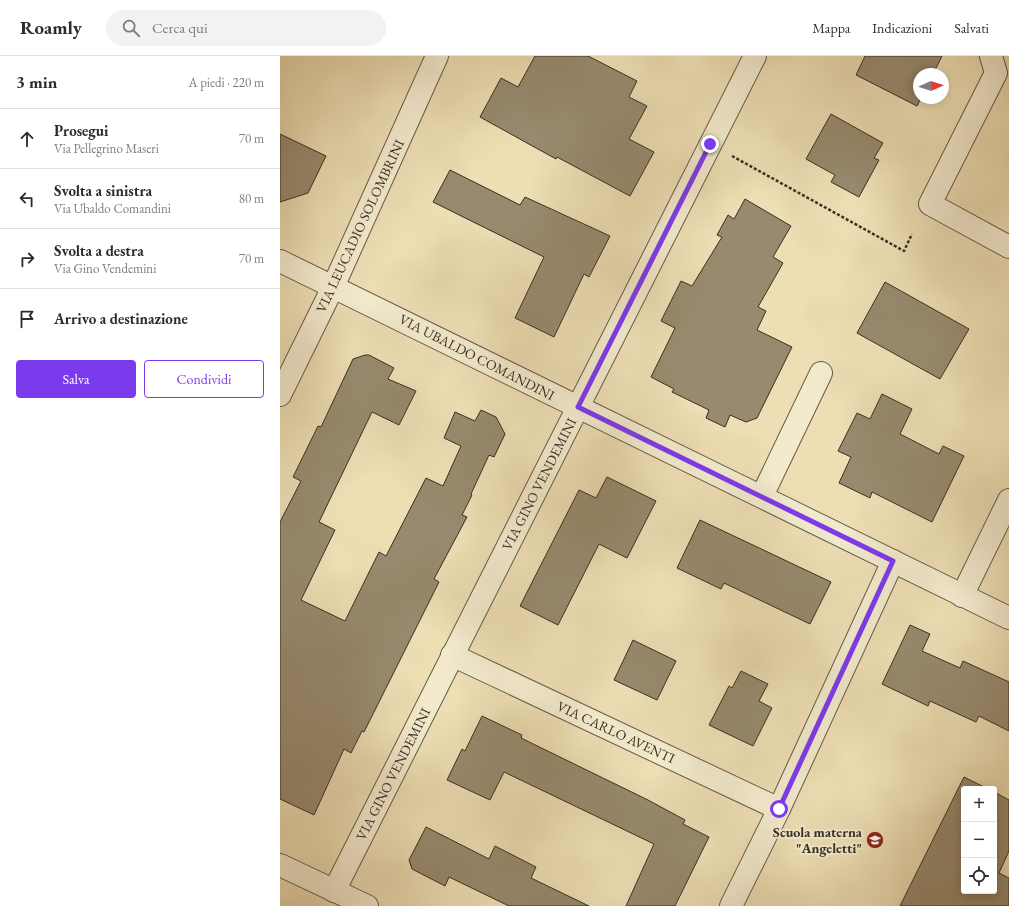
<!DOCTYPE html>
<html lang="it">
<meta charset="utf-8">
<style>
:root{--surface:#fff;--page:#f2f2f3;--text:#2b2b33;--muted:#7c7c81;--line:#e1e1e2;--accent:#7c3aed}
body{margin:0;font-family:"EB Garamond",serif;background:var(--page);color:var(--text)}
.controls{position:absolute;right:12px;bottom:12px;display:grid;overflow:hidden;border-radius:4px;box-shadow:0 2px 10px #0003}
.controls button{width:36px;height:36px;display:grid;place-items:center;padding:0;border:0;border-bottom:1px solid var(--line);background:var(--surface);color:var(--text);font:20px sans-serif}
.compass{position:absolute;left:633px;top:12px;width:36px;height:36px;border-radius:50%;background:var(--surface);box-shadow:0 2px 10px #0003;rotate:87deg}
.stop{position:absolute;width:12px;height:12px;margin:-9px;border:3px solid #7c3aed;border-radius:50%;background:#fff}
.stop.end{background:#7c3aed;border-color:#fff;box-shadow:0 1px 4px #0008}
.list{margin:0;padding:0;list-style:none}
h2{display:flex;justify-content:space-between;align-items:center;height:52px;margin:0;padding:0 16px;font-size:17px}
h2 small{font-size:13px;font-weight:400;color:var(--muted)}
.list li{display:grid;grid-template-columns:26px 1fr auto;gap:12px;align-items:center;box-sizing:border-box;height:60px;padding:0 16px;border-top:1px solid var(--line)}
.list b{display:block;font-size:15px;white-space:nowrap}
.list p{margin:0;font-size:13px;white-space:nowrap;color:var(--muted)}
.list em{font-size:13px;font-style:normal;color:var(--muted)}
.actions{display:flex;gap:8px;padding:12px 16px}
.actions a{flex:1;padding:9px 0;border:1px solid var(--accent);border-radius:4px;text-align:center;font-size:14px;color:var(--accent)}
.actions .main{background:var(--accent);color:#fff}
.icon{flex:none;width:22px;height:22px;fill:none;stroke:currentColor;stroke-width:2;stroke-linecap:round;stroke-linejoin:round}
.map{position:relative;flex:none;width:729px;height:850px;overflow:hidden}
header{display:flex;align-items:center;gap:24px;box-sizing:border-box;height:56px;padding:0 20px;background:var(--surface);border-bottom:1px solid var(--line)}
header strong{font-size:19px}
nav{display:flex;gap:22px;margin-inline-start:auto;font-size:14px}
.search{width:280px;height:36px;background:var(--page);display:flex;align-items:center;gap:10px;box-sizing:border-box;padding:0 14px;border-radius:22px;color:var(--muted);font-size:15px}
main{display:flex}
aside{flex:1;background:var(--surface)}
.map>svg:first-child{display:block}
</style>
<header>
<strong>Roamly</strong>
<div class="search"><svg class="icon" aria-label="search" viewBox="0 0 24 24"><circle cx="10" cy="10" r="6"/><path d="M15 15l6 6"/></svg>Cerca qui</div>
<nav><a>Mappa</a><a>Indicazioni</a><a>Salvati</a></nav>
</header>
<main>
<aside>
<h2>3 min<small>A piedi · 220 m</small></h2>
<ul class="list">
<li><svg class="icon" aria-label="ahead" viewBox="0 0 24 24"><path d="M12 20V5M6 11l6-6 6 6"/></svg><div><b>Prosegui</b><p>Via Pellegrino Maseri</p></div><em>70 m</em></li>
<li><svg class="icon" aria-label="left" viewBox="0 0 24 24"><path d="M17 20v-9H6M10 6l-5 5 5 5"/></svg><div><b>Svolta a sinistra</b><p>Via Ubaldo Comandini</p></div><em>80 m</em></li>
<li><svg class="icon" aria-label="right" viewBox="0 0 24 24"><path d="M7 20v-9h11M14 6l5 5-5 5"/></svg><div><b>Svolta a destra</b><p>Via Gino Vendemini</p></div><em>70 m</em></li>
<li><svg class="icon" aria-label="arrive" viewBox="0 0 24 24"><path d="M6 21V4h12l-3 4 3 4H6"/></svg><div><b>Arrivo a destinazione</b></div></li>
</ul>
<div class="actions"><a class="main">Salva</a><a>Condividi</a></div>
</aside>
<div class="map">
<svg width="729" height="850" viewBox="0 0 729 850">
<rect width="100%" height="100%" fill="#eddeb4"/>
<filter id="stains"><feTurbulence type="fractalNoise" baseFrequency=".005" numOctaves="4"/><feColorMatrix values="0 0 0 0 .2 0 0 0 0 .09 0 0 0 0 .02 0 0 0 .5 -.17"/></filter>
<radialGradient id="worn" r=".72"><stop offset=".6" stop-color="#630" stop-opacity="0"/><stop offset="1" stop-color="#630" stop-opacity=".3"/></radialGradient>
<!-- building -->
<g fill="#978a6e" stroke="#392f23">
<path d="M255,0H308L357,25L349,41L367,50L349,83L374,96L350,140L277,101L276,103L200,61L221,22L238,31Z"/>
<path d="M585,0H662L653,18H639V42H641L637,50L576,19Z"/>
<path d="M551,58L603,87L594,102L599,104L579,141L551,126L555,119L526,103Z"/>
<path d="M0,78L46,100L28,137L0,146Z"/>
<path d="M170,114L240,149L245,141L330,180L309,221L304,218L274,281L235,262L264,201L153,146Z"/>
<path d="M465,143L511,170L493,201L503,207L478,251L486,255L477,274L512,291L477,362L466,366L450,359L445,371L426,362L429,354L392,336L394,333L371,321L395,272L381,265L401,225L412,230L442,181L437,179L448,159L454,163Z"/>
<path d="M605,226L689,273L660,323L577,277Z"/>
<path d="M85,299H89L114,312L108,323L136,335L119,369L92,356L39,466L55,474L21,544L65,565L99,496L106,500L146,422L163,430L181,390L164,382L175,356L195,365L201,354L216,361L225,378L214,401L209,399L191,438L192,439L182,459L187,461L154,523L159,526L84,676L82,675L71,697L64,693L34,759L0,743V466L21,425L13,421L38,370L41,371L73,303Z"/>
<path d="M602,338L632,353L620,378L659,398L663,390L684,400L652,466L592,436L590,442L559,427L571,401L558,395L577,357L590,363Z"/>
<path d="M327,421L376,445L347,502L319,488L278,569L240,550L299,434L316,442Z"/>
<path d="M420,464L551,526L530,568L444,527L441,533L397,512Z"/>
<path d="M630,569L650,578L642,595L680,612L683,605L729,626V675L699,660L696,666L650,645L648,650L602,628Z"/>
<path d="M353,584L396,605L377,644L334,624Z"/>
<path d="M461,615L488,628L479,645L492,652L473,690L429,669L449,630L452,632Z"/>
<path d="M202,660L242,679L241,682L368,744L405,764L403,768L429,781L395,850H346L374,788L224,716L210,744L167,724L182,693L185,695Z"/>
<path d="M684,721L708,733H684V835H714V736L729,744V795L719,817L729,822V850H620Z"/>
<path d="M146,771L209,803L215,790L256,811L251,822L309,850H229L169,821L165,830L132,813L129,804Z"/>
</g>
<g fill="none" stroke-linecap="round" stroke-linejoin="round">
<defs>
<g id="minor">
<path d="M711,0L716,17L650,148L729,191"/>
<path d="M0,205L729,562"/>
<path d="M0,339L53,231L157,0"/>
<path d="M482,440L541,317"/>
<path d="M682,540L729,444"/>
<path d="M172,599L499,753"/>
<path d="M0,809L87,850"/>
<path d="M54,835L475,0"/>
<path d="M451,850L499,753L613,505"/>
</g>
</defs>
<!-- minor casing -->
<use href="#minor" stroke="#665b47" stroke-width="24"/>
<!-- path -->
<path stroke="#392f23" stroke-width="2.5" stroke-dasharray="3 2" stroke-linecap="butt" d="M452,100L624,195L632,178"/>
<!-- minor -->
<use href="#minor" stroke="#f3eace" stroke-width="22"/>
</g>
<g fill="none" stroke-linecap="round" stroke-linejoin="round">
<!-- route -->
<path stroke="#7c3aed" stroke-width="5" d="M430,88L298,351L613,505L499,753"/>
</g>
<!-- icons -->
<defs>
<symbol id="school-disc" viewBox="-11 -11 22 22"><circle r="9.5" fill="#8f2418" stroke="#f3eace"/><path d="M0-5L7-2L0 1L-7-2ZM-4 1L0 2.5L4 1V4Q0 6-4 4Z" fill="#fff"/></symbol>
</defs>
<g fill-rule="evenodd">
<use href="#school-disc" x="585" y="774" width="20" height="20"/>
</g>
<g text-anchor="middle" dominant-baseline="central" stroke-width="4" stroke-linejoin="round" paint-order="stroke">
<!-- street labels -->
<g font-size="14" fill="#392f23" stroke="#f3eace">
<text transform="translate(80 170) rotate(-65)">VIA LEUCADIO SOLOMBRINI</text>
<text transform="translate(197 301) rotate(27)">VIA UBALDO COMANDINI</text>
<text transform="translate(259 428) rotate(-63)">VIA GINO VENDEMINI</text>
<text transform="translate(336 676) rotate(25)">VIA CARLO AVENTI</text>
<text transform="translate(113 718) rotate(-63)">VIA GINO VENDEMINI</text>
</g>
<!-- poi labels -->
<g font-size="14" font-weight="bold" fill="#392f23" stroke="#f3eace" text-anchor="end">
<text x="582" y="776">Scuola materna<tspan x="582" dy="16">"Angeletti"</tspan></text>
</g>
</g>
<rect width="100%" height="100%" filter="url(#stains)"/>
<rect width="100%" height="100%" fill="url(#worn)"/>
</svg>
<div class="controls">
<button>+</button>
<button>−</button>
<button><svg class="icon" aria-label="locate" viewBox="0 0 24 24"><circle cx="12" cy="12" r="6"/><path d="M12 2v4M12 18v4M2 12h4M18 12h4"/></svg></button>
</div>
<svg class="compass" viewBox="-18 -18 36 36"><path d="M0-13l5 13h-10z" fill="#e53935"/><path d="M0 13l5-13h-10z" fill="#7c7c81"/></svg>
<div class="stop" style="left:499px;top:753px"></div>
<div class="stop end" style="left:430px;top:88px"></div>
</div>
</main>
